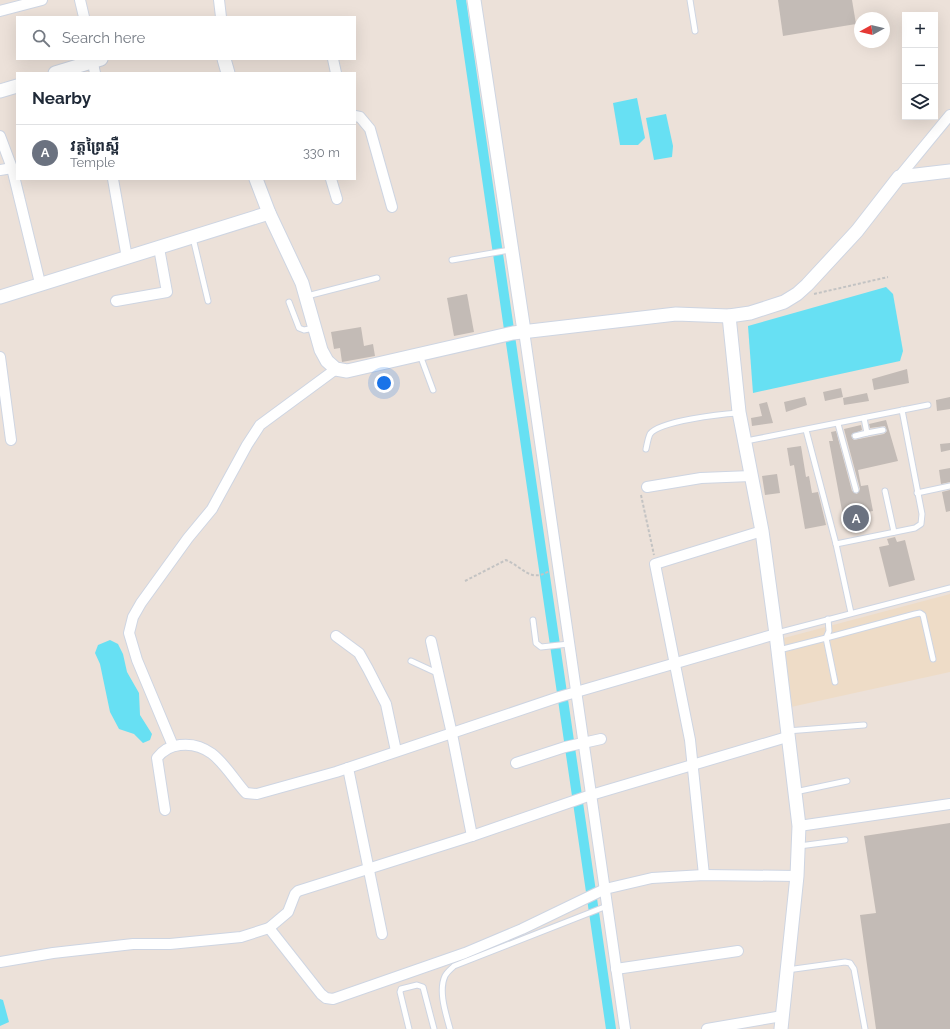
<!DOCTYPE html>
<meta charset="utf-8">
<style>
:root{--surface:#fff;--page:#f6f6f7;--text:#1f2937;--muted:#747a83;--line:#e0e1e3;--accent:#3374ff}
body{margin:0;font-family:Raleway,"Noto Sans Khmer",sans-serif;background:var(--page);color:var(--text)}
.controls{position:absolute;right:12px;top:12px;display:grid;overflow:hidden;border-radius:0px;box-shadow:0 4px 16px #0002}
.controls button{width:36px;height:36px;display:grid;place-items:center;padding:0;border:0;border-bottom:1px solid var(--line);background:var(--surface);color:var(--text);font:20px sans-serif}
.compass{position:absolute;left:854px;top:12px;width:36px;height:36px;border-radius:50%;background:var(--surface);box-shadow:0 4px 16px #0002;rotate:262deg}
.you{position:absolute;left:384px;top:383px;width:14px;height:14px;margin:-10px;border:3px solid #fff;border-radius:50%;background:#1a73e8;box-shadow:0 0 0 6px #1a73e833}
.badge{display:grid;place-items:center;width:26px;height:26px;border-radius:50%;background:var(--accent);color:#fff;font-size:13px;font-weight:700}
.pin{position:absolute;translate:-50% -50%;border:2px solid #fff;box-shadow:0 1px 4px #0006}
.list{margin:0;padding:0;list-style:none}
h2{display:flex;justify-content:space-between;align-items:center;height:52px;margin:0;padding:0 16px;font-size:17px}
h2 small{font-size:13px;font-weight:400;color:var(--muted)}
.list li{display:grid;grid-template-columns:26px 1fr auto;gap:12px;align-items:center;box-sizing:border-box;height:56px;padding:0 16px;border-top:1px solid var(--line)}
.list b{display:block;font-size:15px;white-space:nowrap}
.list p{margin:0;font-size:13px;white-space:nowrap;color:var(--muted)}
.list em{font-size:13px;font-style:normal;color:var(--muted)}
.icon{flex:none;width:22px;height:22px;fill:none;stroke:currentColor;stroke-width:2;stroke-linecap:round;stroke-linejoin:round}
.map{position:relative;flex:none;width:950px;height:1029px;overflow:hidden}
.search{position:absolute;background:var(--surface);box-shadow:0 4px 16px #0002;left:16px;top:16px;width:340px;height:44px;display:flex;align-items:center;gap:10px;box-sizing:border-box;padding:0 14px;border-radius:0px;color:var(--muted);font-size:15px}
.panel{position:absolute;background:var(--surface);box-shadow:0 4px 16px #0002;left:16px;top:72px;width:340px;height:108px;border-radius:0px}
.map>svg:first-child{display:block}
</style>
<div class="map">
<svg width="950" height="1029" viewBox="0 0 950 1029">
<rect width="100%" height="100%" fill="#ece1d9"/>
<!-- education -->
<path fill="#eedcc7" d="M950,594V672L791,707L784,638Z"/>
<!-- water -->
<g fill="#67e0f3">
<path d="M637,98L645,138L638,145H620L613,103Z"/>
<path d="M666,114L673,146L672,157L654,160L646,118Z"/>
<path d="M886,287L893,294L903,351L900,361L753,393L748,326Z"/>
<path d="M110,640L118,644L123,654L127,672L139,693L140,715L152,734L150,740L143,743L134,734L119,729L110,712L100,664L95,653L98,645Z"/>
<path d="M0,999L3,1000L9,1022L0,1026Z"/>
</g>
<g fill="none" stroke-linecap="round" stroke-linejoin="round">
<!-- canal -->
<path stroke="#67e0f3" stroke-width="10" d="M461,0L611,1029"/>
</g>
<!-- building -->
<g fill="#c3bbb6">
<path d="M778,0H852L856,24L783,36Z"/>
<path d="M467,294L474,332L454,336L447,298Z"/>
<path d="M361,327L364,346L373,344L375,356L342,362L340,348L334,349L331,332Z"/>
<path d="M907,369L909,383L874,390L872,379Z"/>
<path d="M841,388L843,397L825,401L823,392Z"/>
<path d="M867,393L869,401L844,405L843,398Z"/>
<path d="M805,397L807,405L786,412L784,402Z"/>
<path d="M950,397V409L937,411L936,400Z"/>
<path d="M767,402L773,423L752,426L751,418L762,416L759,404Z"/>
<path d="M886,420L898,461L858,470L861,486L868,485L873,511L843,516L829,441H833L831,432L836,431L852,491L857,494L860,489L844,429L861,425L862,430L851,435L852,438L854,440L884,434L887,431L885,426L870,428L869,424Z"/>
<path d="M950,443V450L941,452L940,444Z"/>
<path d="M801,446L806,477L809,476L812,493L818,492L826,525L805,529L794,465L790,466L787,448Z"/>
<path d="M950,468V482L941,484L939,470Z"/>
<path d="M777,474L780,493L765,495L762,476Z"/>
<path d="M950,490V511L946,512L942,492Z"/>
<path d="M895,537L897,542L905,540L915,580L889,587L879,547L889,545L887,539Z"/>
<path d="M950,823V1029H876L860,915L876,913L864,836Z"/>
</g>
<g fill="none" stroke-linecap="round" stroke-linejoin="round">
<defs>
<g id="service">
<path d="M690,0L695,31"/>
<path d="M193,238L208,301"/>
<path d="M452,260L510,250"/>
<path d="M307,296L377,278"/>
<path d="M289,302L299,328L304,330L314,328"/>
<path d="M420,355L433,390"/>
<path d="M838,424L856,490"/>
<path d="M806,430L836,544L851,613"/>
<path d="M867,433L883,430"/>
<path d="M855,436L867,433L864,418"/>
<path d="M746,441L928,405"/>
<path d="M646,449C647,445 648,438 650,434C659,421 722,414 738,413"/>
<path d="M885,491L894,532"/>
<path d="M917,493L950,486"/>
<path d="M836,544L915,528L921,524L922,514L902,410"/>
<path d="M533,620L536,643L541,647L569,644"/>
<path d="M777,633L950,588"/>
<path d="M779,650L826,638L829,631L828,619"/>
<path d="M411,661L437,673"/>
<path d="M835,682L826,638L915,614L920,613L923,615L933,659"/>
<path d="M787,731L864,725"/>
<path d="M795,792L847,781"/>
<path d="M799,846L845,840"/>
<path d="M787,970L845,962L850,963L854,969L865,1029"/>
<path d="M409,1029L400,992L401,989L417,985L423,987L434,1029"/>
<path d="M450,1029C446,1014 438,991 445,976C447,972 451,969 454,966L607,906"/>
</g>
<g id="minor">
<path d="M80,0L84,17"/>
<path d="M219,0L221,17"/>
<path d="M0,11L42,0"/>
<path d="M92,59L95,73"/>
<path d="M333,59L336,73"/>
<path d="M355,116L360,117L370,129L392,207"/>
<path d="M0,136L12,168L40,283"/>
<path d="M0,170L12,168"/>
<path d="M899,177L950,115"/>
<path d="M113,179L127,258"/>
<path d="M331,179L337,199"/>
<path d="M116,301L167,292L159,248"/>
<path d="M524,331L625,1029"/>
<path d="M0,357L11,440"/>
<path d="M647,487L701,478L751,476"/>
<path d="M336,636L359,653L368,669L386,704L396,751"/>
<path d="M431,641L452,734L472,836"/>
<path d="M173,746L137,660L129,633L133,617L141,603L188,538L212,509L247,445L260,425L336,369"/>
<path d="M516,763L565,747L601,739"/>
<path d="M348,768L382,934"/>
<path d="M165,810L157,758C163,750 170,746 180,745C214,741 227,772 246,793L257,794L336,772L559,697L776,634"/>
<path d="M799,826L950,804"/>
<path d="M704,875L690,740L655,564L762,531"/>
<path d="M269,928L321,994L326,998L333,999L465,953L522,929L605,889L652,878L704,875L797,876"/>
<path d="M0,962L53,953L133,944H170L241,937L269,928L288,912L295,894L298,891L472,836L591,795L787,737"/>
<path d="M616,969L738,951"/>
<path d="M707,1029L782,1016"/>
</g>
<g id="tertiary">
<path d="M474,0L524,331"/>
<path d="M224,59L228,73"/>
<path d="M55,73L101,59"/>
<path d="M0,91L17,86"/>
<path d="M256,179L269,213L302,283L321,350L327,361L336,369L347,371L513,333L676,314L729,316L750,313L784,302L797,294L807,285L857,231L899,177L950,171"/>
<path d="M0,297L269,213"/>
<path d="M729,316L739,412L762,531L776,634L799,826L797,876L781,1029"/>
</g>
</defs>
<!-- service casing -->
<use href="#service" stroke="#ced5e2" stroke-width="7"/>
<!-- minor casing -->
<use href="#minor" stroke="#ced5e2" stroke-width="12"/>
<!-- tertiary casing -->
<use href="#tertiary" stroke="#ced5e2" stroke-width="15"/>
<!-- path -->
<g stroke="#c3c3c3" stroke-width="2" stroke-dasharray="3 2" stroke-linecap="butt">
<path d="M814,294L888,277"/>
<path d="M641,495L654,555"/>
<path d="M465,581L506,560C523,567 530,583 549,571"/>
</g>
<!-- service -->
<use href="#service" stroke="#fff" stroke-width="5"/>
<!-- minor -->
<use href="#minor" stroke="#fff" stroke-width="10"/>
<!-- tertiary -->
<use href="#tertiary" stroke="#fff" stroke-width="13"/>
</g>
</svg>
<div class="controls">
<button>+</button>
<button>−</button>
<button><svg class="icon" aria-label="layers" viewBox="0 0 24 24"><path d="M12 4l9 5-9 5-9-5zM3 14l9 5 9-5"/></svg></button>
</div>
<svg class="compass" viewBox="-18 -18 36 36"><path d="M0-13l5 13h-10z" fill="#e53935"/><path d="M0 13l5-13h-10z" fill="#747a83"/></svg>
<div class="you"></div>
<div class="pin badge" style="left:856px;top:518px;background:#6b7280">A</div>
<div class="search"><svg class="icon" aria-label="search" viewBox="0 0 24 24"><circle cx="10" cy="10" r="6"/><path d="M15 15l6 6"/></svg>Search here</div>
<section class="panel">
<h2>Nearby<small></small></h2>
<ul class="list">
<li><span class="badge" style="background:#6b7280">A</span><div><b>វត្តព្រៃស្ពឺ</b><p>Temple</p></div><em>330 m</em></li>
</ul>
</section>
</div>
